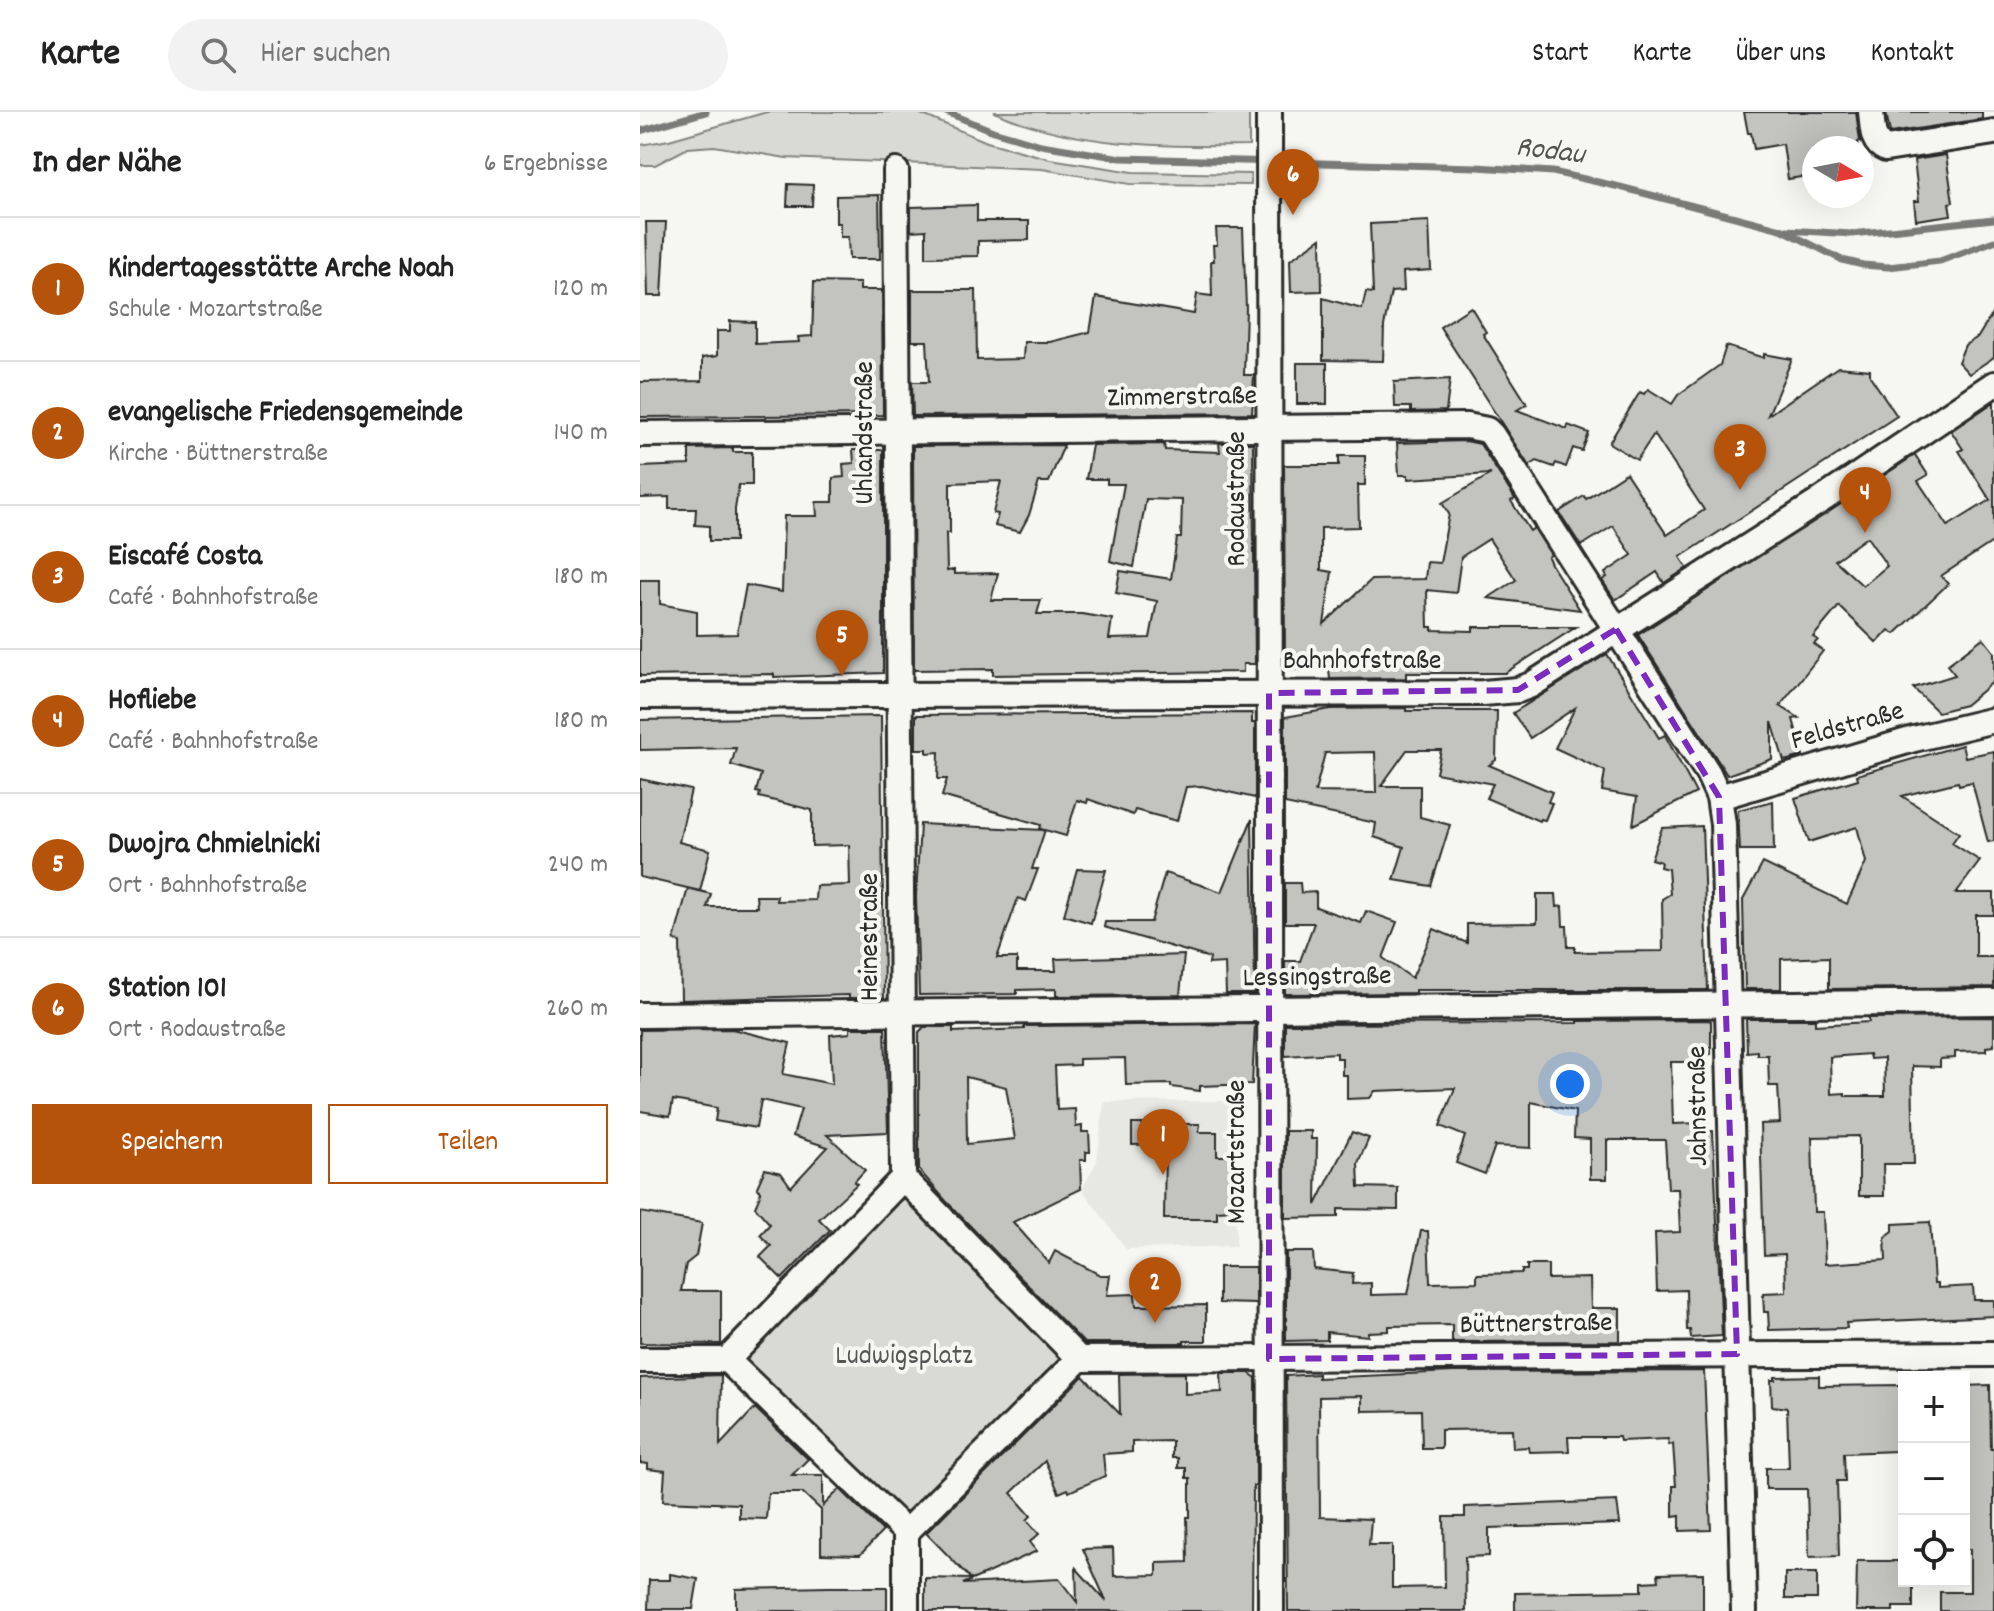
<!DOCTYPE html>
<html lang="de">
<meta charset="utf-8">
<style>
:root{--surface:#fff;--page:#f2f2f2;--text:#222;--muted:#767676;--line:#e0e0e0;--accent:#b45309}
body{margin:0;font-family:Dekko,sans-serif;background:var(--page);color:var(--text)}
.controls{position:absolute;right:24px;bottom:24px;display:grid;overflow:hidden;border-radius:0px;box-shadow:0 8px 32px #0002}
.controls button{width:72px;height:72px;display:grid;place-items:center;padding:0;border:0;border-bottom:2px solid var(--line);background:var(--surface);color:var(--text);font:40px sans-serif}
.compass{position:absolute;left:1162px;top:24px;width:72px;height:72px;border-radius:50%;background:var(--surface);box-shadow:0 8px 32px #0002;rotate:100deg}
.you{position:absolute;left:930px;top:972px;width:28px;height:28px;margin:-20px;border:6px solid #fff;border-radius:50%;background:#1a73e8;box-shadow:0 0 0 12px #1a73e833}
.badge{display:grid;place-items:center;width:52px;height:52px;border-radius:50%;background:var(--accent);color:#fff;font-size:26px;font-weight:700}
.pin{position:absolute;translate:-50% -66px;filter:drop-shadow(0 2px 4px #0008)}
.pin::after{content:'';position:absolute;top:42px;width:28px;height:24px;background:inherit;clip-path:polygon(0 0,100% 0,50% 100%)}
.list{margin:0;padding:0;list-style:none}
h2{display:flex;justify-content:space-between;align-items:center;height:104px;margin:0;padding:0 32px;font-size:34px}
h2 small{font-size:26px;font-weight:400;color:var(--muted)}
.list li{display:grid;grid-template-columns:52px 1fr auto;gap:24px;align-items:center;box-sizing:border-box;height:144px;padding:0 32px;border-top:2px solid var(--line)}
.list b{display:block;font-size:30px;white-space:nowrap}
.list p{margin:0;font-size:26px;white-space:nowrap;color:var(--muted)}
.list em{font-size:26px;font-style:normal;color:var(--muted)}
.actions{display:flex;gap:16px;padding:24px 32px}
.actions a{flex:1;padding:18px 0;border:2px solid var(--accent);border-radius:0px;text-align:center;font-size:28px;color:var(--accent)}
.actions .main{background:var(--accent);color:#fff}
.icon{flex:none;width:44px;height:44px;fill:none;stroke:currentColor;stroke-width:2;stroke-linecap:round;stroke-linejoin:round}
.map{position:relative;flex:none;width:1354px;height:1499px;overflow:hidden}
header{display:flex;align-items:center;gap:48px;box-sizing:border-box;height:112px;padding:0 40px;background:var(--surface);border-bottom:2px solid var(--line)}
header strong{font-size:38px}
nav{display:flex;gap:44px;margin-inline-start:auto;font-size:28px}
.search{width:560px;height:72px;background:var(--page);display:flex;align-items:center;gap:20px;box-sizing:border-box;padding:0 28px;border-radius:44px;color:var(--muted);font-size:30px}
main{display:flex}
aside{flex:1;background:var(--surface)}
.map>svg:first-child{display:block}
</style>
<header>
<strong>Karte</strong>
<div class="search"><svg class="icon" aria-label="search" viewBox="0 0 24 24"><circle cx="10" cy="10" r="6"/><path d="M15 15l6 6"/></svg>Hier suchen</div>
<nav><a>Start</a><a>Karte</a><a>Über uns</a><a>Kontakt</a></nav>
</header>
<main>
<aside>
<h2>In der Nähe<small>6 Ergebnisse</small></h2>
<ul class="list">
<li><span class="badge">1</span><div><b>Kindertagesstätte Arche Noah</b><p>Schule · Mozartstraße</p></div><em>120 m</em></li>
<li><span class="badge">2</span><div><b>evangelische Friedensgemeinde</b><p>Kirche · Büttnerstraße</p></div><em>140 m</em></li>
<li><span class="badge">3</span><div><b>Eiscafé Costa</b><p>Café · Bahnhofstraße</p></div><em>180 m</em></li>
<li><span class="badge">4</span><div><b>Hofliebe</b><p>Café · Bahnhofstraße</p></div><em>180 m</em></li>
<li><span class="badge">5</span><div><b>Dwojra Chmielnicki</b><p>Ort · Bahnhofstraße</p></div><em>240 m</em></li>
<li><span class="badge">6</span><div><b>Station 101</b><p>Ort · Rodaustraße</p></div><em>260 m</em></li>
</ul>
<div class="actions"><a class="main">Speichern</a><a>Teilen</a></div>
</aside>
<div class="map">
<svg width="1354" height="1499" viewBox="0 0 1354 1499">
<rect width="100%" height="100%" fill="#f6f6f2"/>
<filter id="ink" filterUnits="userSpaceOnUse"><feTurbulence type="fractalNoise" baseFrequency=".0125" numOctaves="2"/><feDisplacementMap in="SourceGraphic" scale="16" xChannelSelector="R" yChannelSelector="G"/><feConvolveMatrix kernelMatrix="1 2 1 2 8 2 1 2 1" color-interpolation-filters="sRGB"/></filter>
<g filter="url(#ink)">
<!-- built -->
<path fill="#e7e7e3" d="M596,989V1134L486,1137L442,1077L457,1049L464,990Z"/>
<!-- green -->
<g fill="#d9d9d5" stroke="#828280" stroke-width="2">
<path d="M127,0H276L347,30L410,47L493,60L611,62V73L490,72L402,57L146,46L74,34L48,36L15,53H0V33L29,28Z"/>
<path d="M354,0H609V34C521,35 435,35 354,0Z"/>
<path d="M263,1083L427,1247L265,1408L103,1248Z"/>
</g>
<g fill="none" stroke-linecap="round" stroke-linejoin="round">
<!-- stream -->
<g stroke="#7a7a78" stroke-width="7">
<path d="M306,0L353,19L401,33L481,46L837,55L913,60L980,75L1141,117L1202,148L1223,153L1248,155L1300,149L1354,129"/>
<path d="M0,19L66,0"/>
<path d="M1147,118L1212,122L1354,107"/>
</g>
</g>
<!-- building -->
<g fill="#c3c3c0" stroke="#2b2b2b" stroke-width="2" fill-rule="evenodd">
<path d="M1104,0H1216L1220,29L1218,30L1219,36H1174V63L1148,67L1143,32L1114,37L1111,21H1108Z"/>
<path d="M1246,0H1342V7L1250,21Z"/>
<path d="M1306,43L1313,90L1309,91L1311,103L1276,108L1274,89H1279L1274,48Z"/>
<path d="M148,72L173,73L172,94H147Z"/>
<path d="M239,83L240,147H209L208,125H200V111H196V84Z"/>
<path d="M337,93V109H389V128L338,129V144L286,145V118L271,119V95Z"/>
<path d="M789,109L791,158L763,160L764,179L751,180L744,214L743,249L683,248V186L722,197L726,180L733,181L730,112Z"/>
<path d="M6,110H26L22,184H8Z"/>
<path d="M576,116H603L606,196L604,263H614L612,301L273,304L272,270H289L287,229H272V178H336L337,248L383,247L384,230H410L450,220L456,185L554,202L557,182L572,184L571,149H574L573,133H577Z"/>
<path d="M681,126L682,179L651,180L650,148Z"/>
<path d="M174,170L220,171V178H242L243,303L0,305V270L62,269V246L77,244V219H90V209L115,210V232L159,230L158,225L172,224Z"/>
<path d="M831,195L846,220L843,222L887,292L877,298L927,317L928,313L949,321L942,339L933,336L926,355L916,351L914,355L897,349L889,354L800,215Z"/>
<path d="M1354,199V245L1329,262L1318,250L1325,233L1338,225Z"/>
<path d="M1086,234L1124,246V242L1152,247L1128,303L1198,255L1230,258V264L1257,304L1042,444L1040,445L1047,456L1024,471L1017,460L975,488L962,468L967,465L965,461L992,443L973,414L941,434L919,400L944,384L946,387L986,361L1027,423L1064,398L1014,322L997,348L969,331L1000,280L1004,282L1008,277L1032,292L1038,283L1080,253Z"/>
<rect x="657" y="251" width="30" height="41"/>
<path d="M810,267L806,299L771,300V295H755L754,270Z"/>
<path d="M1354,290V429L1301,464L1308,472L1255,522L1249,518L1237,531L1199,494L1173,525L1178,528L1174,532L1183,539L1140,594L1159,606L1153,607L1163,644L1144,649L1132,610V647L1087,663L998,523L1275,343L1288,363L1278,369L1308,414L1350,388L1319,339L1323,337L1311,319ZM1227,425L1247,454L1223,474L1195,448Z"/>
<path d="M826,329L840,332L875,387L871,389L890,419L894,416L911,443L908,445L911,452L940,498L848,486L876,468L849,427L821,445L816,481L787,478L788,515H792V518L833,519V515H936L865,561H766V566L690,567L689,557L648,558L647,551H645L644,353H699V344H725V373H718L719,415L681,416V458L692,460L684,512L731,468L785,467L787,450L800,451L809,402L802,391L851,362L768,367V363H759L757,331Z"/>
<path d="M579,331H613L615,552H603V560L353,563V557L274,558L273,334L424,333L409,370H399L389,403L380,420L355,414L358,402L353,401L361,369L310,371V421H306L307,459L314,458V462L358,461L351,488H401L397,502H442L472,507L469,527L510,526L517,489L476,481L480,459L531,467L537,426H541L542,388L506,387L494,455L470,449L484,372H467V367H446L452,333L524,332L525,338L580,340Z"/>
<path d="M93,336V340H112V373H99L95,397V429H69V414L55,413L56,397H29V385L0,386V355L49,353V337Z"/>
<path d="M213,338H243V561L134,565V562L0,564V468H20V492L57,499V523L97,522L106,473L142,480L144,404H177L176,390H193V366L204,365L203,352L214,351Z"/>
<path d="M1343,526L1354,540V569L1325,593L1298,600L1273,576L1315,563L1307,553Z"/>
<path d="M967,542L1019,626L1025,623L1056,681L993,713L997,685L962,679L965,659L915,636L935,596L890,626L873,601Z"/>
<path d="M766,596V599H857L856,648L849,653L912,680L908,690L912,691L905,708L900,707L899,709L846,686L853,672L796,661L801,638H767L741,674H780V705L810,713L791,774L754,768L764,735L734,725L736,711L645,692V605L690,597ZM735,640L736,681L675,680L685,641Z"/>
<path d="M612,601V611H615V686L562,674L546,675L537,709L495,698L493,703L448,687L447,691L437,688L426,724L405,718L392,757H398L386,789L378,786L357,846H377V859H416L415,847L544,843L540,883L416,884V877L377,878V882L279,883L276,785L280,712L404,718L400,717L401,713L302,684L307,667H298L299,640L287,641V637H276V603Z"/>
<path d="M241,604L244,886H209V883L41,888L40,830L34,828L48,776L71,782L67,795H117L116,784H137L136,789L175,788L176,774L210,773L209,733L172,734V698L119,685L120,681L116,680L121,662L91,653L96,636L0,638V608Z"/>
<path d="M1322,633L1325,645L1354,639V729L1348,730L1332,670L1319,673L1318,670L1262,684L1319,721L1312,731L1340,749L1316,781H1354V803H1336V845H1354V875L1189,877V845L1141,847V877H1105L1103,788L1123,751L1207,792L1226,750L1217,715L1169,730L1155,686L1218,667L1217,663Z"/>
<path d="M0,667L51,678L39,730L70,738L60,779L0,765Z"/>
<path d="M1133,689L1134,738H1100L1098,698Z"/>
<path d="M612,707L615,882H586L585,851L569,852L570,846L464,815L465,810H511L525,761L582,780Z"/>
<path d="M1062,714L1068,878H775V881L645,882V849H660L674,811H645V771H660L661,781L676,780V795L721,811L726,799L757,810L743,846L772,866L794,817L827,831V812L897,811V782H916L917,795L922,794L923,814H927L928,835H935V840L1023,839L1022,787L1030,782L1028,757L1020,755L1021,750L1011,747L1022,716Z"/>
<path d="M437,757L466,758L451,811L424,803Z"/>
<path d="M1354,905V934L1346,935V939L1315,940V946L1300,947V955L1272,954L1274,1052H1243L1244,1084H1219V1024L1172,1025L1174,1100H1183L1185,1152L1246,1148L1245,1125L1253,1119V1112L1290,1110L1294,1171H1298V1176L1333,1174L1334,1188H1354V1204L1206,1211L1207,1216L1129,1218L1128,1200H1124L1123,1181L1146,1180L1145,1142L1124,1143L1120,1012L1140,1011L1138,974H1129L1128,943H1117V939L1107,940L1106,907H1175V913L1229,910V906ZM1229,942L1230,947L1244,946L1245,984H1205V981L1191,982L1190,945Z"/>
<path d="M1068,908L1071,909V942L1053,946V950H1031L1033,1012L1061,1011V1020L1073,1019L1082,1224L1051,1226L1050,1218H1047L1046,1178L1017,1179L1015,1121L1040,1120L1038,1077H1028L1025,1028H967V1067H950V1027L934,1026L935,999L891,990V1036L855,1034L845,1062L816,1051L825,1024L800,1014L815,976L735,979L730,986L707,987V963H702V946H697V941L645,944V912L938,911V909Z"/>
<path d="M615,912L612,972L560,974V979L531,975V972L486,973L485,946L439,947V953L415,954L417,998L435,997L436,1015L442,1014V1020H449L450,1040H446V1048H440L441,1077L373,1110L409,1151L415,1139L460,1163H470L467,1183L495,1182L496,1194L566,1193V1229H544V1231H444L306,1089L279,1058V920L284,915H313V920L384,917V914ZM326,965L366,975L375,1027L327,1032Z"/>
<path d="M210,916H245L248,1020L187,1023L225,1058L214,1070L217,1072L179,1107L190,1118L142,1167L120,1145L131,1134L120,1123L130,1112L115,1095L121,1080L117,1075L125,1057L141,1061L151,1075L188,1035L153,1024L161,997L121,988L116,1016L75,1009L77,996L33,988L30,1004L0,999V918L92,917L150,931L143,962L192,972L190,923L210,921Z"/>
<path d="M492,1012H560L559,1020H577V1044H591V1098L577,1099V1107H524L525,1032L492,1033Z"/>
<path d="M645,1019H671V1027H677L676,1093L712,1020L729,1026L718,1051L719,1075L758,1076V1098L698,1097V1105L645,1106Z"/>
<path d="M0,1100L62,1111L56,1144L46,1152L41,1179H81V1232L0,1231Z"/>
<path d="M781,1119H788L790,1171L837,1170V1162L882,1161V1158H887V1153H908V1167L950,1166L951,1196H980V1229L812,1230V1213L749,1214V1219L728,1220V1224L687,1220V1228L646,1229V1140H673L674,1157L713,1161L712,1172L731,1171V1183L768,1182Z"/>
<path d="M579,1155H616V1192L579,1191Z"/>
<path d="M1064,1259L1071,1418L1040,1419V1403L1033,1404V1374H1036L1033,1332L1029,1333L1028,1327L980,1329L979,1325H928L929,1339L889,1340L888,1335L873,1336L872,1317L801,1318V1336H782L781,1298L722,1299V1284L679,1285L680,1405L731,1407L729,1433H752V1476L805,1475L804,1405H825V1395L977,1389L980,1412L849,1416V1444L825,1445L826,1499H648L646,1264L678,1262V1266L813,1260Z"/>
<path d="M545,1261V1282L582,1280L581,1261H609L616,1266V1374H613L612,1499H285V1466L331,1467L286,1421L443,1264L480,1302L479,1262ZM532,1329V1346H538V1356H546V1366H550V1405H547L548,1450L517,1451V1463L474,1464L473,1436L443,1437L466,1489L436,1456L437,1490L419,1467L323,1472L397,1439L390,1430L399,1422L387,1408L391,1404L371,1381L405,1349L419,1381L428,1377L429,1380L465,1364L463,1342L492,1340V1330Z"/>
<path d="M81,1263L80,1333L115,1296L168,1347L152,1363H183V1394L200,1377L243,1419L220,1443L181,1442V1398L163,1381H128L126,1407L99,1406V1392L23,1389L25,1359L8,1357V1352L0,1351V1266Z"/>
<path d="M1179,1264V1274L1264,1273V1321H1257V1339L1204,1341L1205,1369H1197L1199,1444L1169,1445L1167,1377H1126V1356H1149L1147,1296L1132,1294L1131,1268H1135V1265Z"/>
<path d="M1350,1273L1351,1337H1354V1499H1300V1480H1330V1437H1324V1274Z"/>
<path d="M1217,1449H1264V1469H1273V1495H1253V1499H1216Z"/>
<path d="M1063,1461V1498L875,1499V1481L1002,1479V1470L1019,1469L1018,1462Z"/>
<rect x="1145" y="1461" width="32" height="26"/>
<path d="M30,1462L58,1467L53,1497H8L9,1468H30Z"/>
<path d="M188,1475H247V1499H96V1477Z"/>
</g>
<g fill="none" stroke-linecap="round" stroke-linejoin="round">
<defs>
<g id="street">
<path d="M629,0L631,1499"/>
<path d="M1231,0C1233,14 1231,31 1246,37L1354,20"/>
<path d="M256,59L263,1066"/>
<path d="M0,322L827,314L847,318L852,323L1068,661L1079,685L1083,712L1104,1499"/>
<path d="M0,584L843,581L878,578L891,573L1180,389L1354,272"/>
<path d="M1079,685L1274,627L1354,608"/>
<path d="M0,903L1354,890"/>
<path d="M263,1066L439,1247L266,1420L87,1248Z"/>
<path d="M439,1247L1354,1242"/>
<path d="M0,1248H87"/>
<path d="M266,1420V1499"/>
</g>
</defs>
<!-- street casing -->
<use href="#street" stroke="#2b2b2b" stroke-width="30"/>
<!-- street -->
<use href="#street" stroke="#f6f6f2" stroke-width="24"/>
</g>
</g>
<!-- marked area -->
<path fill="none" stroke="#7b2cbf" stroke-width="6" stroke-dasharray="16 10" stroke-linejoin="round" d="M976,517L1079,685L1097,1242L629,1247V581L878,578Z"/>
<g text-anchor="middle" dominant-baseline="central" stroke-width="8" stroke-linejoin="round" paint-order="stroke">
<!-- street labels -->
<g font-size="28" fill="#2b2b2b" stroke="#f6f6f2">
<text transform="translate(542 287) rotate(-1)">Zimmerstraße</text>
<text transform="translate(227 321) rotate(-90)">Uhlandstraße</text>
<text transform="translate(599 387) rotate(-90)">Rodaustraße</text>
<text x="722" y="551">Bahnhofstraße</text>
<text transform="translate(1208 616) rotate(-16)">Feldstraße</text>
<text transform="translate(232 825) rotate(-90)">Heinestraße</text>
<text transform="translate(677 867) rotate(-1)">Lessingstraße</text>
<text transform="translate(1060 994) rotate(-91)">Jahnstraße</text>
<text transform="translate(599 1040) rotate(-90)">Mozartstraße</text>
<text transform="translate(896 1214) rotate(-1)">Büttnerstraße</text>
</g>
<!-- park labels -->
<g font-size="28" fill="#565656" stroke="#f6f6f2">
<text x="264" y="1246">Ludwigsplatz</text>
</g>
<!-- water labels -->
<g font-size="30" font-style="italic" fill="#525251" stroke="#f6f6f2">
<text transform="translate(910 41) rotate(7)">Rodau</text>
</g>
</g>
</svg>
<div class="controls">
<button>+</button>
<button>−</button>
<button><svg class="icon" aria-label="locate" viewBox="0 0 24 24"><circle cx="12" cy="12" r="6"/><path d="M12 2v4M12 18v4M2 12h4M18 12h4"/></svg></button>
</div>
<svg class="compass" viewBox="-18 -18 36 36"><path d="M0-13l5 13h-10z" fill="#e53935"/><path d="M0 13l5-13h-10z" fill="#767676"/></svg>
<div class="you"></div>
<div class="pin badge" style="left:523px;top:1063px">1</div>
<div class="pin badge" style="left:515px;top:1211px">2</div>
<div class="pin badge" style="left:1100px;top:378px">3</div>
<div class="pin badge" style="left:1225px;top:421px">4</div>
<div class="pin badge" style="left:202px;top:564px">5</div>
<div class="pin badge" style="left:653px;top:103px">6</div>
</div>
</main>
